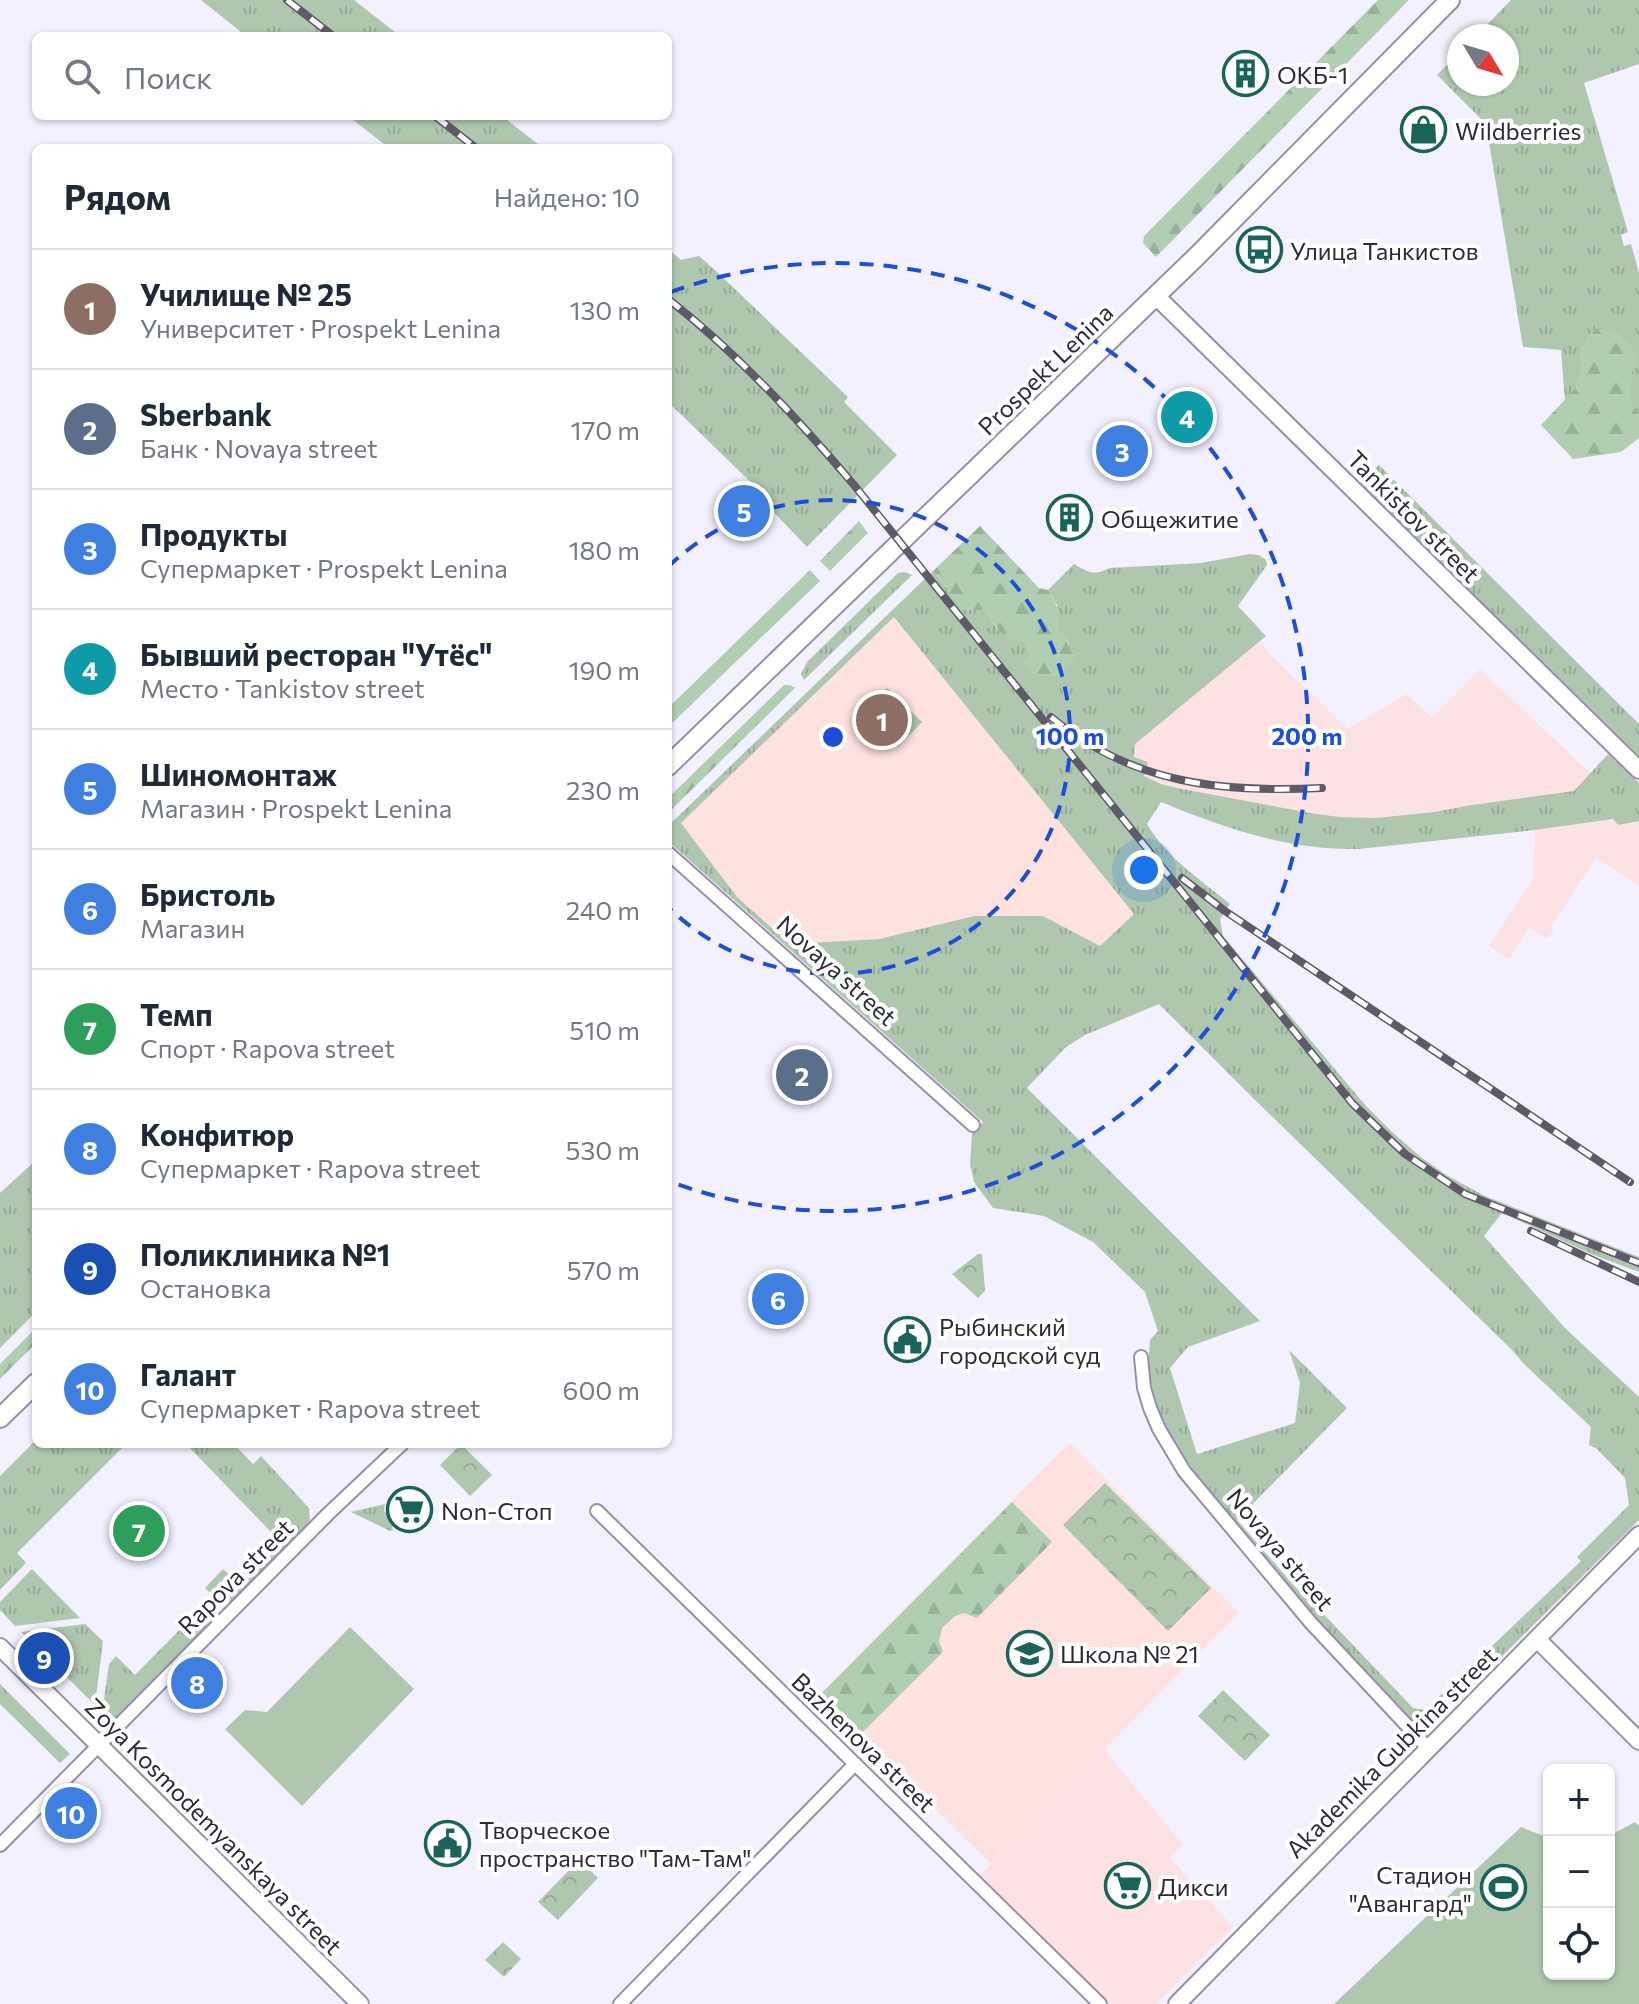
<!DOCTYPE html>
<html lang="ru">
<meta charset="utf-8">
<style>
:root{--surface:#fff;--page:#f2f2f3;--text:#1f2937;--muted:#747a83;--line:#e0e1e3;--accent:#b45309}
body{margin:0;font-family:Commissioner,sans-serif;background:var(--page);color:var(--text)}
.controls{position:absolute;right:24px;bottom:24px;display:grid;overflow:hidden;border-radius:12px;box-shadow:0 2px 6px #0004}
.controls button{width:72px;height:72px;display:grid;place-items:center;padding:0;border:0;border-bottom:2px solid var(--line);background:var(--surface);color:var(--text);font:40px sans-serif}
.compass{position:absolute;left:1447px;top:24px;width:72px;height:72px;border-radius:50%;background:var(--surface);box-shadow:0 2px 6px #0004;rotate:128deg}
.you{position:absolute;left:1144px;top:870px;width:28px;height:28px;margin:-20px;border:6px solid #fff;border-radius:50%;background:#1a73e8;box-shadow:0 0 0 12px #1a73e833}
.badge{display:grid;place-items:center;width:52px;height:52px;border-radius:50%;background:var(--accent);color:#fff;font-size:26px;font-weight:700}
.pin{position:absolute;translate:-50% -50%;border:4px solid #fff;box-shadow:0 2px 8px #0006}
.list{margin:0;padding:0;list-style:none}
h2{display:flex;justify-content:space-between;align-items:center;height:104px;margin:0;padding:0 32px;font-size:34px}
h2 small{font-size:26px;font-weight:400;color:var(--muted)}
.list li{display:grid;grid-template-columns:52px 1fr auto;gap:24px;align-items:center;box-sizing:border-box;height:120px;padding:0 32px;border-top:2px solid var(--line)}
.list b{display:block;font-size:30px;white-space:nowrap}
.list p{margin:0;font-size:26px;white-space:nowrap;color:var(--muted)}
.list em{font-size:26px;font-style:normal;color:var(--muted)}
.icon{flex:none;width:44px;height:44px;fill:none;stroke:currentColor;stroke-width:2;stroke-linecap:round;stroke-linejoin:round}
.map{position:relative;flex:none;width:1639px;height:2004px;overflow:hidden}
.search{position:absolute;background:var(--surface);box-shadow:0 2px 6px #0004;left:32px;top:32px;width:640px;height:88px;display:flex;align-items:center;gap:20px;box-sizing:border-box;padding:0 28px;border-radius:12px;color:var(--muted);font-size:30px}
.panel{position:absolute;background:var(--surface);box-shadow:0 2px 6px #0004;left:32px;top:144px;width:640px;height:1304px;border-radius:12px}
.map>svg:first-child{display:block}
</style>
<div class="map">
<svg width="1639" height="2004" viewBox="0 0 1639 2004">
<defs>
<pattern id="grass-tufts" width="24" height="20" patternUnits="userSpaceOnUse" patternTransform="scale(2)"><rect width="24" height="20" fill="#afc7af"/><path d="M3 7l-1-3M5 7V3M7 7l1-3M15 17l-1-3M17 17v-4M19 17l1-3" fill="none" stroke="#97ab97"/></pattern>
<pattern id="forest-firs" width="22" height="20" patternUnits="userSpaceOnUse" patternTransform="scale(2)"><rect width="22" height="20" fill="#b0ceb1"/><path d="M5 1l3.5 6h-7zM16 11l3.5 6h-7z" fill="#98b199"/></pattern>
<pattern id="park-crowns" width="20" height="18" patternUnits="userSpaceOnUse" patternTransform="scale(2)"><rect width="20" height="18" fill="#afc7af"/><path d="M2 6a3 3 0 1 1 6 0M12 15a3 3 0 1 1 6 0" fill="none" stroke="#97ab97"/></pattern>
</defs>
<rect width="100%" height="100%" fill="#f4f1ff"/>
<!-- commercial -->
<g fill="#fde2e4">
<path d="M1260,640L1268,652L1348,729L1407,694L1432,718L1480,669L1591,774L1575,791L1472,805L1434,812L1376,818L1340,817L1316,814L1177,788L1161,784L1144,776L1148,762L1134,757L1135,744Z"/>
<path d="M1613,819L1618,825L1639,821V886L1596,858L1551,927L1554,930L1547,939L1529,928L1509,959L1489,946L1533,879L1535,830Z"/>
<path d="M1104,1749L1183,1845L1170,1858L1233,1927L1156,2004H1111L980,1875Z"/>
</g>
<!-- education -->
<g fill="#fde2df">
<path d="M894,616L1134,914L1100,946L1043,916H974L879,939L790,944L737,897L680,823Z"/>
<path d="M1070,1443L1239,1613L991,1864L819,1694Z"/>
</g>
<!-- grass -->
<g fill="url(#grass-tufts)" fill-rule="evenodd">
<path d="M201,0H354L400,36H246Z"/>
<path d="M1511,0H1639V64L1584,83L1628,232L1621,235L1624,246L1631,244L1639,273V415L1635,413L1595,329L1581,351L1583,369L1576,388L1565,402L1561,350L1523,347L1486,124L1437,75L1459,53V84H1507V36H1476Z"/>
<path d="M348,116H502L543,148H389Z"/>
<path d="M668,249L681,260L699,256L715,270L848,397L844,402L897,455L807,547L762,500L765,496L668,402Z"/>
<path d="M1379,465L1639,724V756L1359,484Z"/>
<path d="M1250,554L1259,555L1266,560L1267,565L1238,606L1266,636L1135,744L1134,757L1148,762L1144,776L1161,784L1177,788L1316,814L1340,817L1376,818L1434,812L1472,805L1574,791L1608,754L1639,783V821L1618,825L1613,819L1535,830L1359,849C1290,851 1224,828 1161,802L1147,824C1167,858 1201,880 1230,904L1220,919L1223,936L1366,1106L1392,1132L1422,1158L1448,1176L1485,1196L1639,1257V1272L1596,1256L1502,1213L1484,1236L1564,1327L1639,1397V1520L1424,1734C1365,1673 1308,1610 1253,1545C1219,1504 1163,1440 1151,1388C1147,1373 1149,1355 1150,1340L1158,1331L1145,1292L1093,1242L1044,1216L993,1208L974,1182L970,1164L972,1134L983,1122L668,841V826L933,571L963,609L986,611L997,629L1027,643L1030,654L1069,646L1068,640L1057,630V605L1048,590L1074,564C1090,573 1093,576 1110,568L1201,563ZM894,617L1134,914L1100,946L1043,916H974L879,939L790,944L737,897L681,823ZM1159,1004L1254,1099L1510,1348L1526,1366L1591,1427L1589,1445L1596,1448L1625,1478L1629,1505L1577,1557L1581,1561L1425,1710L1413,1708L1314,1604L1305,1598L1237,1520L1347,1408L1289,1350L1300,1383L1295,1423L1197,1454L1170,1368L1188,1347L1260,1321L1027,1088L1066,1047L1085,1035Z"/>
<path d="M905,572L912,575L804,680L801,674L807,662L898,573Z"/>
<path d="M36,1160V1312L0,1348V1193Z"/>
<path d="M36,1440V1444H126L17,1553L26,1563L0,1590V1476Z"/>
<path d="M186,1444H234L253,1464L261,1456L309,1508L310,1520L306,1526L234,1600C220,1605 214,1596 205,1588L223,1569L232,1577L273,1534Z"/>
<path d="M385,1504L384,1511L389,1515L393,1530L390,1531L351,1512Z"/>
<path d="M32,1569L80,1618L15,1626L0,1610V1602Z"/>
<path d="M201,1608L209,1617L206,1628L112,1722L102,1713L109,1664L116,1656L135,1675Z"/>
<path d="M85,1624L103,1641L95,1705L21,1632Z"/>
<path d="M0,1684L70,1754L60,1763L0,1704Z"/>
</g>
<!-- forest -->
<g fill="url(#forest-firs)">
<path d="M1378,0H1409L1156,257L1143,243L1144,236Z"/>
<path d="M1595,329C1618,329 1625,336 1637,355C1634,374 1624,400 1639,415V438L1621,452L1573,459L1541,425L1576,388L1583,369L1581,351Z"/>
<path d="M859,521L868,533L830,571L820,561Z"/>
<path d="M980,526L1039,588L1048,590C1057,604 1061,614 1057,630L1068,640L1069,646L1076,653L1071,664L1056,676C1039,676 1033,678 1023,663L1030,654L1027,643C1003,640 999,632 986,611L963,609L933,571Z"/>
<path d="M810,570L820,581L668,727V708Z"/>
<path d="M784,685H790L795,688L668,813V798Z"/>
<path d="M36,1328V1343L0,1379V1364Z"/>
<path d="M1012,1502L1052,1542L977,1618L964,1613L955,1616L942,1628L939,1641L943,1652L862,1733L822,1693Z"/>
</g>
<!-- park -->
<g fill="url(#park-crowns)">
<path d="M978,1254H982L985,1291L978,1298L952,1274Z"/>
<path d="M461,1444L492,1475L470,1496L440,1465Z"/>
<path d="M1105,1483L1211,1588L1168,1631L1063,1525Z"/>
<path d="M1223,1690L1270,1735L1245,1761L1198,1716Z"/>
<path d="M579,1860L598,1878L558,1920L538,1902Z"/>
<path d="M503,1942L521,1959L504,1977L485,1960Z"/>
</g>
<!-- garden -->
<g fill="#afc7af">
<path d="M887,688L922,722L898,747L863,713Z"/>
<path d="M350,1627L414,1689L302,1806L225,1729L245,1710L267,1712Z"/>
<path d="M1635,1822L1639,1826V2004H1334L1521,1827L1549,1838V1974H1609V1836Z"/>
</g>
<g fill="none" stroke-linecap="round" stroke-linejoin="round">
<defs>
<g id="minor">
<path d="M668,853L973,1125"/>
<path d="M1141,1357L1144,1388L1150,1408L1159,1429L1184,1471L1311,1623L1428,1748"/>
<path d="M597,1511L1100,2004"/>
<path d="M0,1845L329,1513L402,1444"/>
<path d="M620,2004L855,1764"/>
</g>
<g id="tertiary">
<path d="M1156,296L1639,770"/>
<path d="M1537,1639L1639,1741"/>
<path d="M0,1647L360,2004"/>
<path d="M1177,2004L1639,1535"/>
</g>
<g id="secondary">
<path d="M668,766L1196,257L1450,0"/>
<path d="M0,1418L36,1383"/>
</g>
</defs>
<!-- minor casing -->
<use href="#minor" stroke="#978eae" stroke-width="16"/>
<!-- tertiary casing -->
<use href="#tertiary" stroke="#978eae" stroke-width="20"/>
<!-- secondary casing -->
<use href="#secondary" stroke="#978eae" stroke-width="22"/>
<!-- minor -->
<use href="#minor" stroke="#fff" stroke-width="12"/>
<!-- tertiary -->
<use href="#tertiary" stroke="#fff" stroke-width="16"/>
<!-- secondary -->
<use href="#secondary" stroke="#fff" stroke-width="18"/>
<defs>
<g id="rail">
<path d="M287,0L333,36"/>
<path d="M435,116L476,148"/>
<path d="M668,299C737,353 797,418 854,485L1352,1103L1405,1154L1465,1194L1639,1263"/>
<path d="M1051,717C1132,784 1222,793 1322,788"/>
<path d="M1182,878L1225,911L1630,1182"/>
<path d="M1531,1231L1639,1282"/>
</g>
</defs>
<!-- rail casing -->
<use href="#rail" stroke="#5e5a68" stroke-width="8"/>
<!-- rail -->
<use href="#rail" stroke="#fff" stroke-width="5" stroke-dasharray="15" stroke-linecap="butt"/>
</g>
<!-- distance rings -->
<g fill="none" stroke="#1d4ed8" stroke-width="4" stroke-dasharray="14 10">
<path d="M668 567A237 237 0 1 1 668 907"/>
<path d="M671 292A474 474 0 1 1 671 1182"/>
</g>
<!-- icons -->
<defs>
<symbol id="building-ring" viewBox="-11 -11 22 22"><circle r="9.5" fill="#fff" stroke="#1a6358" stroke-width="1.5"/><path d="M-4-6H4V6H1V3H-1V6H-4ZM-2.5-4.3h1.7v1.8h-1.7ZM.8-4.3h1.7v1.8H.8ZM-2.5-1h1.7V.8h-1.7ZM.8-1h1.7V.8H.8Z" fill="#1a6358"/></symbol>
<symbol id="shop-ring" viewBox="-11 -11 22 22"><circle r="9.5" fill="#fff" stroke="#1a6358" stroke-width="1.5"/><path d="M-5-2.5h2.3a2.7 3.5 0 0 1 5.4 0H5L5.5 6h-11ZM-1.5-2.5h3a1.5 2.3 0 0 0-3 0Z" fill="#1a6358"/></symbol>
<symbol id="bus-ring" viewBox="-11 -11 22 22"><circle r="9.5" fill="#fff" stroke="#1a6358" stroke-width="1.5"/><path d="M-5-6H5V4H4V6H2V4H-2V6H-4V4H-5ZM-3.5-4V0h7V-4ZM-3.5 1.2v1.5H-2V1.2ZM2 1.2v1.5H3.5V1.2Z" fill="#1a6358"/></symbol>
<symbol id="civic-ring" viewBox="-11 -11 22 22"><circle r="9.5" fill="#fff" stroke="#1a6358" stroke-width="1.5"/><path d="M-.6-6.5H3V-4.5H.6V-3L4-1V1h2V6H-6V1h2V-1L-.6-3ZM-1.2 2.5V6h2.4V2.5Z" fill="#1a6358"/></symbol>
<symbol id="supermarket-ring" viewBox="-11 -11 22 22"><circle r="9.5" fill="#fff" stroke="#1a6358" stroke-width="1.5"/><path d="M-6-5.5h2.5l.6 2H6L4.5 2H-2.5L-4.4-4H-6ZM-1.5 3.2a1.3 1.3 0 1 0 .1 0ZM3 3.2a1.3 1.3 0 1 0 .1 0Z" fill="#1a6358"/></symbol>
<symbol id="school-ring" viewBox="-11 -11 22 22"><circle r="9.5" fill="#fff" stroke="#1a6358" stroke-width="1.5"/><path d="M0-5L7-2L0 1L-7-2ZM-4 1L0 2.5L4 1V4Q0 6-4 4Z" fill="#1a6358"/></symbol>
<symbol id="stadium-ring" viewBox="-11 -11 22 22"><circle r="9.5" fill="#fff" stroke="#1a6358" stroke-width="1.5"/><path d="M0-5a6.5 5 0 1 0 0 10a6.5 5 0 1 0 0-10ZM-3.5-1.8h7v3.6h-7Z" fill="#1a6358"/></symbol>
</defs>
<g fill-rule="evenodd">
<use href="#building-ring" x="1220" y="48" width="51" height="51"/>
<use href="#shop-ring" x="1398" y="104" width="51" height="51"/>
<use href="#bus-ring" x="1234" y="224" width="51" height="51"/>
<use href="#building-ring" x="1044" y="492" width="51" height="51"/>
<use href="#civic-ring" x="882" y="1314" width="51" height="51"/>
<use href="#supermarket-ring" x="384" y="1484" width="51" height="51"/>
<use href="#school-ring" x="1004" y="1628" width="51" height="51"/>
<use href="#civic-ring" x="422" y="1818" width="51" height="51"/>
<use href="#supermarket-ring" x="1102" y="1860" width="51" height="51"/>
<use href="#stadium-ring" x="1478" y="1862" width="51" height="51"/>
</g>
<g text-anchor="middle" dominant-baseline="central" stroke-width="8" stroke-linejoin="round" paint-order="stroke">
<!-- poi labels -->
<g font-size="24" fill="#2d2936" stroke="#fff" text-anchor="start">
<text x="1277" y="74">ОКБ-1</text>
<text x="1455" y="130">Wildberries</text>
<text x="1290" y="250">Улица Танкистов</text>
<text x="1101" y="518">Общежитие</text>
<text x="939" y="1326">Рыбинский<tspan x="939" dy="28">городской суд</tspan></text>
<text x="441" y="1510">Non-Стоп</text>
<text x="1060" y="1653">Школа № 21</text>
<text x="479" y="1829">Творческое<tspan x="479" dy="28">пространство "Там-Там"</tspan></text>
<text x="1472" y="1874" text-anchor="end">Стадион<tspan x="1472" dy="28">"Авангард"</tspan></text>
<text x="1158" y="1886">Дикси</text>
</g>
<!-- street labels -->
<g font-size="24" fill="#2d2936" stroke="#fff">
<text transform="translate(1045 369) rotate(-44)">Prospekt Lenina</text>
<text transform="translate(1414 516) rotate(45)">Tankistov street</text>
<text transform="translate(837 970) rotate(42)">Novaya street</text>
<text transform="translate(1281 1549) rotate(50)">Novaya street</text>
<text transform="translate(235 1576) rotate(-45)">Rapova street</text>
<text transform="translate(864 1742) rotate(44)">Bazhenova street</text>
<text transform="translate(1391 1752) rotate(-45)">Akademika Gubkina street</text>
<text transform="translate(214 1826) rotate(45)">Zoya Kosmodemyanskaya street</text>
</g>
</g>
<circle cx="833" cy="737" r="12" fill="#1d4ed8" stroke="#fff" stroke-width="4"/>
<g font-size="24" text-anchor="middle" font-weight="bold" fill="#1d4ed8" stroke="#fff" stroke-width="8" stroke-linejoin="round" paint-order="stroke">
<text x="1070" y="745">100 m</text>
<text x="1307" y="745">200 m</text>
</g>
</svg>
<div class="controls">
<button>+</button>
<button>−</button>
<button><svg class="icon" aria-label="locate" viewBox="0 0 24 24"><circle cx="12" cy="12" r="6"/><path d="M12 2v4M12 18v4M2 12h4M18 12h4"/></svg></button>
</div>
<svg class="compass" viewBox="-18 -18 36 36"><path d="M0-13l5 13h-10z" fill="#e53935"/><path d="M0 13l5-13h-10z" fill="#747a83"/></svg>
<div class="you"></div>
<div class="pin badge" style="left:882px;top:720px;background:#8d6e63">1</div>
<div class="pin badge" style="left:802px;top:1075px;background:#5c6f8a">2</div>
<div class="pin badge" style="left:1122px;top:451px;background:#3f7fe0">3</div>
<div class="pin badge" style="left:1187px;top:417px;background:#0f9aa8">4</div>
<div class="pin badge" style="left:744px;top:511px;background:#3f7fe0">5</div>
<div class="pin badge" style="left:778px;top:1299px;background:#3f7fe0">6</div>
<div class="pin badge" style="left:139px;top:1531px;background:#2e9e5b">7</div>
<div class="pin badge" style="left:197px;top:1683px;background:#3f7fe0">8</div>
<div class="pin badge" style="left:44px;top:1658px;background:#1a4fb4">9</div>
<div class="pin badge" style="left:71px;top:1813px;background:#3f7fe0">10</div>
<div class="search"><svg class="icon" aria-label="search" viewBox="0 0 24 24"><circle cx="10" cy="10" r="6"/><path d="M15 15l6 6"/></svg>Поиск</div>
<section class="panel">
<h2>Рядом<small>Найдено: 10</small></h2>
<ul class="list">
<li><span class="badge" style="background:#8d6e63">1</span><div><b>Училище № 25</b><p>Университет · Prospekt Lenina</p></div><em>130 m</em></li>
<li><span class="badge" style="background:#5c6f8a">2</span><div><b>Sberbank</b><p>Банк · Novaya street</p></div><em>170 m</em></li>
<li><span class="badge" style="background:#3f7fe0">3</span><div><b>Продукты</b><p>Супермаркет · Prospekt Lenina</p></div><em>180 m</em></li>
<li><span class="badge" style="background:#0f9aa8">4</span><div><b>Бывший ресторан &quot;Утёс&quot;</b><p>Место · Tankistov street</p></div><em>190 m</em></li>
<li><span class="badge" style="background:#3f7fe0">5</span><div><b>Шиномонтаж</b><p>Магазин · Prospekt Lenina</p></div><em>230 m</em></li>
<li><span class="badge" style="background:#3f7fe0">6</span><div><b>Бристоль</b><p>Магазин</p></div><em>240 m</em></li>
<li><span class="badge" style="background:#2e9e5b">7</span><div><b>Темп</b><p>Спорт · Rapova street</p></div><em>510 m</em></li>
<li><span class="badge" style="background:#3f7fe0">8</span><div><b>Конфитюр</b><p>Супермаркет · Rapova street</p></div><em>530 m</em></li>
<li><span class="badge" style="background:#1a4fb4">9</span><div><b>Поликлиника №1</b><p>Остановка</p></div><em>570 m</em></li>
<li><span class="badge" style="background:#3f7fe0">10</span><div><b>Галант</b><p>Супермаркет · Rapova street</p></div><em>600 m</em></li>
</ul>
</section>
</div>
